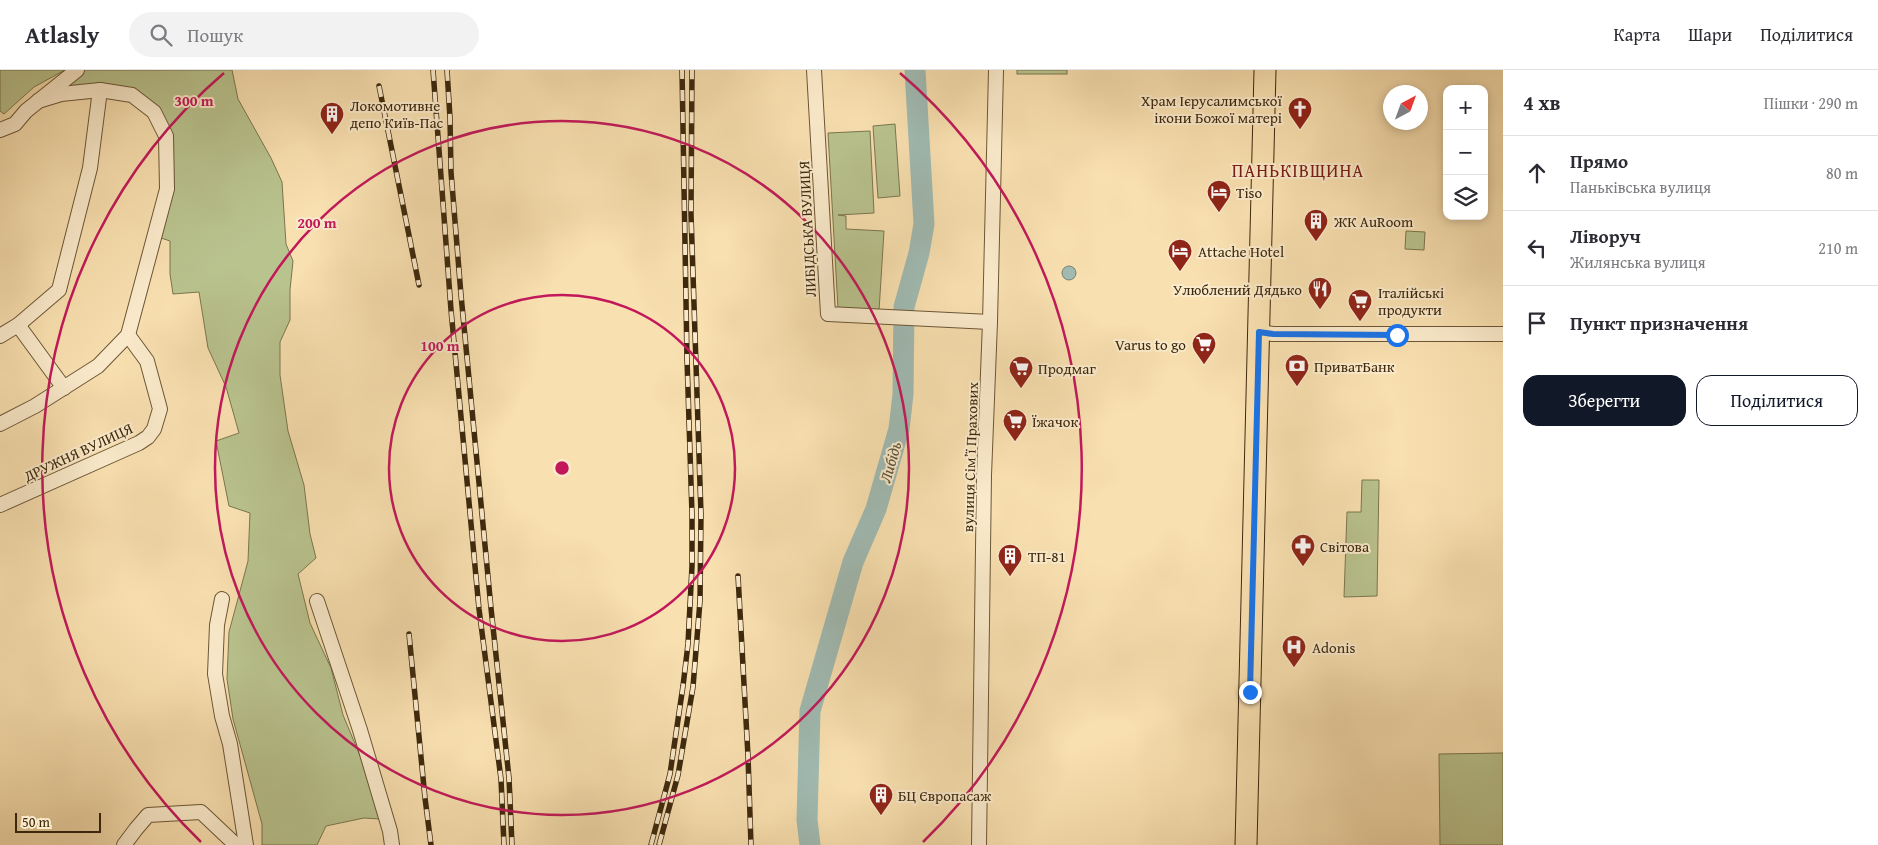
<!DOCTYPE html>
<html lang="uk">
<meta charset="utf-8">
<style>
:root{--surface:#fff;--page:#f2f2f3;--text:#2b2b33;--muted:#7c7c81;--line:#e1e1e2;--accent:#111827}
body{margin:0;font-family:"Gentium Book Plus",serif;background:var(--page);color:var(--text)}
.controls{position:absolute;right:15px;top:15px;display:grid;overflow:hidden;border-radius:10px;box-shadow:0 2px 8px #0003}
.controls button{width:45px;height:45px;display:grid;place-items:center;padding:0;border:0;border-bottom:1px solid var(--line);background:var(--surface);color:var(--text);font:25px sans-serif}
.compass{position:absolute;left:1383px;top:15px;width:45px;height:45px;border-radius:50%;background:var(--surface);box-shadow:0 2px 8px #0003;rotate:41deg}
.scale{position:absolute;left:15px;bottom:12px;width:86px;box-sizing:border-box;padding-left:5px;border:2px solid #3d280d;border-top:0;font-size:14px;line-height:18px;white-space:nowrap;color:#3d280d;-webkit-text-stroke:4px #fbebcc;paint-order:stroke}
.stop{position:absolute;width:15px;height:15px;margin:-11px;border:4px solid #1a73e8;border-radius:50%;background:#fff}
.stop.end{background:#1a73e8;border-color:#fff;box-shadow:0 1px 5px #0008}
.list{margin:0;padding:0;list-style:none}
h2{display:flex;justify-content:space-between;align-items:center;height:65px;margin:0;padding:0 20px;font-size:21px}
h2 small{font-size:16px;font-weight:400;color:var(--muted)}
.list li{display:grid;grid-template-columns:32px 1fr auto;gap:15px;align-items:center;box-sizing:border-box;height:75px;padding:0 20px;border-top:1px solid var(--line)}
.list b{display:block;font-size:19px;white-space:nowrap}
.list p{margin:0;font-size:16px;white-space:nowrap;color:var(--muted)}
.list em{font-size:16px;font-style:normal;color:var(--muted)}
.actions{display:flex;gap:10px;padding:15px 20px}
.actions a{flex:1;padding:11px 0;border:1px solid var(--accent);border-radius:15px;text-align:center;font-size:18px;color:var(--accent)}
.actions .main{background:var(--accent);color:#fff}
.icon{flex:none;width:28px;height:28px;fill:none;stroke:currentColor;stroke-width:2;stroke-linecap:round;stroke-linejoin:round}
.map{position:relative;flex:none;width:1503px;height:775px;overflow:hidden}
header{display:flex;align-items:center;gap:30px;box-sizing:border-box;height:70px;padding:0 25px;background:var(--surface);border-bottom:1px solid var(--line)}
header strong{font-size:24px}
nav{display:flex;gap:28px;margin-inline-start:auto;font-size:18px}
.search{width:350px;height:45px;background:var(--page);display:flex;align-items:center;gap:12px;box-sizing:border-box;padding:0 18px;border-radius:28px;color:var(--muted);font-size:19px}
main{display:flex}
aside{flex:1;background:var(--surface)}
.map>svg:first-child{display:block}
</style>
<header>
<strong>Atlasly</strong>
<div class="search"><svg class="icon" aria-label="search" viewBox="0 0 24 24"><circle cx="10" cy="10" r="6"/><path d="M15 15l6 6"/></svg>Пошук</div>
<nav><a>Карта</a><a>Шари</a><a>Поділитися</a></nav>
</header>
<main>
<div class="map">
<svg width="1503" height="775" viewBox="0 0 1503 775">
<rect width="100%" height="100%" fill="#f9e0b0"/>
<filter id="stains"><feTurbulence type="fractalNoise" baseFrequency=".004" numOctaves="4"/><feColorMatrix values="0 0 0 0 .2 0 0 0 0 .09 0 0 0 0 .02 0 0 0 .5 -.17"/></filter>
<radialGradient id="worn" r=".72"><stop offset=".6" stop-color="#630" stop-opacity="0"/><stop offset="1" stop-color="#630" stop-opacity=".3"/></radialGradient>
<!-- green -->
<g fill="#b9c38e" stroke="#7b764e">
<path d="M0,0H65L34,17L4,44L0,41Z"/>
<path d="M77,0H232L238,29L271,88L282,112L286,174L293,191L290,220V250L280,272V305L288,361L304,415L310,464L316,488L298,504L310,553L331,598L343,645L366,700L380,749L364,748L326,756L317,775H262V754L233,649L227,609L229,562L248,491L250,443L229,436L216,371L239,363L226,317L208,278L199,222L173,224L170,204V171L155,166L166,66L132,25L61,24Z"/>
<rect x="1017" y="0" width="50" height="4"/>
<path d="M895,54L900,126L878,128L873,56Z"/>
<path d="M870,61L874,143L838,145L846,146V159L884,161L879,241L838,238L828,63Z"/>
<path d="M1406,161L1425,162L1424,180L1405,179Z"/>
<path d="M1362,410H1379L1377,526L1344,527L1347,442H1361Z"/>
<path d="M1503,683V775H1440L1439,684Z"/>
</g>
<!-- water -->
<circle fill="#a0bbb3" stroke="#788071" cx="1069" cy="203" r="7"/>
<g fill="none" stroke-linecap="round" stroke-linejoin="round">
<!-- river -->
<path stroke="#a0bbb3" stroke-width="21" d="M810,775L807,750L810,641L853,492L876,439L899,359L903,324L904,237L919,183L924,154L915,0"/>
<defs>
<g id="street">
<path d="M814,0L828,244L990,252"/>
<path d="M0,60L15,54L26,41L77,0"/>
<path d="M18,255L64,318"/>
<path d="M1259,262L1273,264H1503"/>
<path d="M0,266L18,255L59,220L90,98L100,20"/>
<path d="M0,354L35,336L98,296L128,265L167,119L166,66L154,42L132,25L100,20L61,24L38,31"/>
<path d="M0,435L139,373L148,367L154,359L160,339L147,291L128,265"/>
<path d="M222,529L217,555L215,604L222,646L230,674L246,775"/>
<path d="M317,531L360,660L390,761L392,775"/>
<path d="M124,775L136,759L148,745L201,742L236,775"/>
<path d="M979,775L984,405L990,252L996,0"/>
</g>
<path id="primary" d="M1246,775L1265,0"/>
</defs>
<!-- street casing -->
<use href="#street" stroke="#6c5636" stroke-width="16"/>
<!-- primary casing -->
<use href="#primary" stroke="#3d280d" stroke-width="23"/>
<!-- street -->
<use href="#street" stroke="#fbebcc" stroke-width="14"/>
<!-- primary -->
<use href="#primary" stroke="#f9e0b0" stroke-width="21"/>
<defs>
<g id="rail">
<path d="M433,0L451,240L479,539L501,709L504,775"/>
<path d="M447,0L450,48L451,102L461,225L491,538L509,708L512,775"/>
<path d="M379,16L419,215"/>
<path d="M738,506L748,686L751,775"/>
<path d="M409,564L425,728L431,775"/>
<path d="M651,775L670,704L683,616L688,574L692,496V444L687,289L682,0"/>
<path d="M659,775L678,705L693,617L700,531L701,444L691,144L692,0"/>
</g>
</defs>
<!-- rail casing -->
<use href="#rail" stroke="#3d280d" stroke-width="5.5"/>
<!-- rail -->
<use href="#rail" stroke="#fbebcc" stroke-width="4" stroke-dasharray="11" stroke-linecap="butt"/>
</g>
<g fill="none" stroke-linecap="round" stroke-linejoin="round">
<!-- route -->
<path stroke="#1a73e8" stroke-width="6" d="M1250,622L1259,262L1273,264L1397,265"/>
</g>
<!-- distance rings -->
<g fill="none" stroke="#c2185b" stroke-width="2.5">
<circle cx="562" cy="398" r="173"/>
<circle cx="562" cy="398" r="347"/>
<path d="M201 772A520 520 0 0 1 224 3M900 3A520 520 0 0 1 923 772"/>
</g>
<!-- icons -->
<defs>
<symbol id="church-pin" viewBox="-11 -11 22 30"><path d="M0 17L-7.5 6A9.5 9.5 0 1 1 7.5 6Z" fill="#8f2418" stroke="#fbebcc"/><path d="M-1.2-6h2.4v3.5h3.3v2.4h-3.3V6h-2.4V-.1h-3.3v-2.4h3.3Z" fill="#fff"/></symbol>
<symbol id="building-pin" viewBox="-11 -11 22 30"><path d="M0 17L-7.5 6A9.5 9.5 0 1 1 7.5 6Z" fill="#8f2418" stroke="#fbebcc"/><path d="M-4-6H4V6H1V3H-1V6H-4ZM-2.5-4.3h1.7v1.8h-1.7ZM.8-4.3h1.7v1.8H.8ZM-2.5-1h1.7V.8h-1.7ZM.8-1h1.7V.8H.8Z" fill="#fff"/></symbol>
<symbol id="hotel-pin" viewBox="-11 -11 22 30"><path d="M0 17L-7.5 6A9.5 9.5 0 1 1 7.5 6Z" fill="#8f2418" stroke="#fbebcc"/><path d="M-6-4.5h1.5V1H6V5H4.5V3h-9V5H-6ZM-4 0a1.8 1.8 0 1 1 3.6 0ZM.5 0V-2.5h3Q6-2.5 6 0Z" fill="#fff"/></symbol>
<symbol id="restaurant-pin" viewBox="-11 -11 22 30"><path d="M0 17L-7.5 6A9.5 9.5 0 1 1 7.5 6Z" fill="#8f2418" stroke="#fbebcc"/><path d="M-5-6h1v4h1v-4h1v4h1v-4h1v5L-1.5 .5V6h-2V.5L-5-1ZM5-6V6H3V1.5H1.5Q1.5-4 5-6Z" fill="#fff"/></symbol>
<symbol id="supermarket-pin" viewBox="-11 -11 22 30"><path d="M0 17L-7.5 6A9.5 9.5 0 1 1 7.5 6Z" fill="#8f2418" stroke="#fbebcc"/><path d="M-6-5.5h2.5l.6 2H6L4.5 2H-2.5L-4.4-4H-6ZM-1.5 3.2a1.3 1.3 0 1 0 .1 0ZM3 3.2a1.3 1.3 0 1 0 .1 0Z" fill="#fff"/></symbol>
<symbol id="bank-pin" viewBox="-11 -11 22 30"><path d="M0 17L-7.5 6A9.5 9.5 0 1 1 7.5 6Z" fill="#8f2418" stroke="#fbebcc"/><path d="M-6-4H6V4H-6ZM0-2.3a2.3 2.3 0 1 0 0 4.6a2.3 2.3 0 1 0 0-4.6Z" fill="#fff"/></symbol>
<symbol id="pharmacy-pin" viewBox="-11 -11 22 30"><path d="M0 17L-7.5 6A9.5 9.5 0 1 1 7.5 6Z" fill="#8f2418" stroke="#fbebcc"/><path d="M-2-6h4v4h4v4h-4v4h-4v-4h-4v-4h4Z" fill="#fff"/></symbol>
<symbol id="hospital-pin" viewBox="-11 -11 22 30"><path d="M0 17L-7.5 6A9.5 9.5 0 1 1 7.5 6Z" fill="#8f2418" stroke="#fbebcc"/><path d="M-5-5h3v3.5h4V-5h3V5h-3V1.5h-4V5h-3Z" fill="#fff"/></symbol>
</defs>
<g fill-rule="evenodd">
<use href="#church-pin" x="1286" y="25" width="28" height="38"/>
<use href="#building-pin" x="318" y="30" width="28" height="38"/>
<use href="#hotel-pin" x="1205" y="108" width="28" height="38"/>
<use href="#building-pin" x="1302" y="137" width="28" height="38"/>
<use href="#hotel-pin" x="1166" y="167" width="28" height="38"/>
<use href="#restaurant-pin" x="1306" y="205" width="28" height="38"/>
<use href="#supermarket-pin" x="1346" y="217" width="28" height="38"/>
<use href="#supermarket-pin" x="1190" y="260" width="28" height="38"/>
<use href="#bank-pin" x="1283" y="282" width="28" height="38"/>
<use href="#supermarket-pin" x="1007" y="284" width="28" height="38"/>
<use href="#supermarket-pin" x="1001" y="337" width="28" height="38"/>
<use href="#pharmacy-pin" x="1289" y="462" width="28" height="38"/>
<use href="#building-pin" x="996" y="472" width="28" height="38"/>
<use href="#hospital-pin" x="1280" y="563" width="28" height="38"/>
<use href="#building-pin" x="867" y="711" width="28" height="38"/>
</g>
<g text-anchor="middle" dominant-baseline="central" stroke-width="4" stroke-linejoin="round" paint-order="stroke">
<!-- poi labels -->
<g font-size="15" fill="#3d280d" stroke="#fbebcc" text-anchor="start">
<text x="1282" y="30" text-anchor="end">Храм Ієрусалимської<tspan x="1282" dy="17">ікони Божої матері</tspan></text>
<text x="350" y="35">Локомотивне<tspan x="350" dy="17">депо Київ-Пас</tspan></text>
<text x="1236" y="122">Tiso</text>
<text x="1334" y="151">ЖК AuRoom</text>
<text x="1198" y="181">Attache Hotel</text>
<text x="1302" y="219" text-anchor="end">Улюблений Дядько</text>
<text x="1378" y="222">Італійські<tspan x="1378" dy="17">продукти</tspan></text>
<text x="1186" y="274" text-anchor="end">Varus to go</text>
<text x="1314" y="296">ПриватБанк</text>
<text x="1038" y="298">Продмаг</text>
<text x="1032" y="351">Їжачок</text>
<text x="1320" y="476">Світова</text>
<text x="1028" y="486">ТП-81</text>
<text x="1312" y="577">Adonis</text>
<text x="898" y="725">БЦ Європасаж</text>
</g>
<!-- street labels -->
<g font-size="15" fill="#3d280d" stroke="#fbebcc">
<text transform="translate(807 159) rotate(-93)">ЛИБІДСЬКА ВУЛИЦЯ</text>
<text transform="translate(78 382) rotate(-25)">ДРУЖНЯ ВУЛИЦЯ</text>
<text transform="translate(970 387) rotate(-88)">вулиця Сімʼї Прахових</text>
</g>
<!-- water labels -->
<g font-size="16" font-style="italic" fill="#564d36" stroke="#fbebcc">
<text transform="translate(890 392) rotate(-74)">Либідь</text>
</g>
<!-- quarter labels -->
<g font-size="18" letter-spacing="1" fill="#7a1f14" stroke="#fbebcc">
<text x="1298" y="100">ПАНЬКІВЩИНА</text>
</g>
</g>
<circle cx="562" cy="398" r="8" fill="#c2185b" stroke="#fbebcc" stroke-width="2.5"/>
<g font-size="15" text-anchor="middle" font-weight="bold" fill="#c2185b" stroke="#fbebcc" stroke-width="4" stroke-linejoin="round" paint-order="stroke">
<text x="194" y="36">300 m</text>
<text x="317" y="158">200 m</text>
<text x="440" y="281">100 m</text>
</g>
<rect width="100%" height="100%" filter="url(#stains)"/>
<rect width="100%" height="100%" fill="url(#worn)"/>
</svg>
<div class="controls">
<button>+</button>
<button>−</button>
<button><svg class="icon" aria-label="layers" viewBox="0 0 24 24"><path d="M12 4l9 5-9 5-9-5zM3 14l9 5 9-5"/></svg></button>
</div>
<svg class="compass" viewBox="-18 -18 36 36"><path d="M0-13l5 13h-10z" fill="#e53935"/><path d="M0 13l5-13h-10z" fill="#7c7c81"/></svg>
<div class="scale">50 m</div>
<div class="stop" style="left:1397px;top:265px"></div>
<div class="stop end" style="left:1250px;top:622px"></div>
</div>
<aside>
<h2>4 хв<small>Пішки · 290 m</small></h2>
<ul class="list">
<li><svg class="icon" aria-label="ahead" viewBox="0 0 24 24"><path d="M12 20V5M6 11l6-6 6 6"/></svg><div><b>Прямо</b><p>Паньківська вулиця</p></div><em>80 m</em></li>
<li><svg class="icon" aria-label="left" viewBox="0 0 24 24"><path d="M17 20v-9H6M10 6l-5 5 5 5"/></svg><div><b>Ліворуч</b><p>Жилянська вулиця</p></div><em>210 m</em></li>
<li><svg class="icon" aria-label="arrive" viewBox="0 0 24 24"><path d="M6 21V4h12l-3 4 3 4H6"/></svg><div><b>Пункт призначення</b></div></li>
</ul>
<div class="actions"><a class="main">Зберегти</a><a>Поділитися</a></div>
</aside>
</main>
